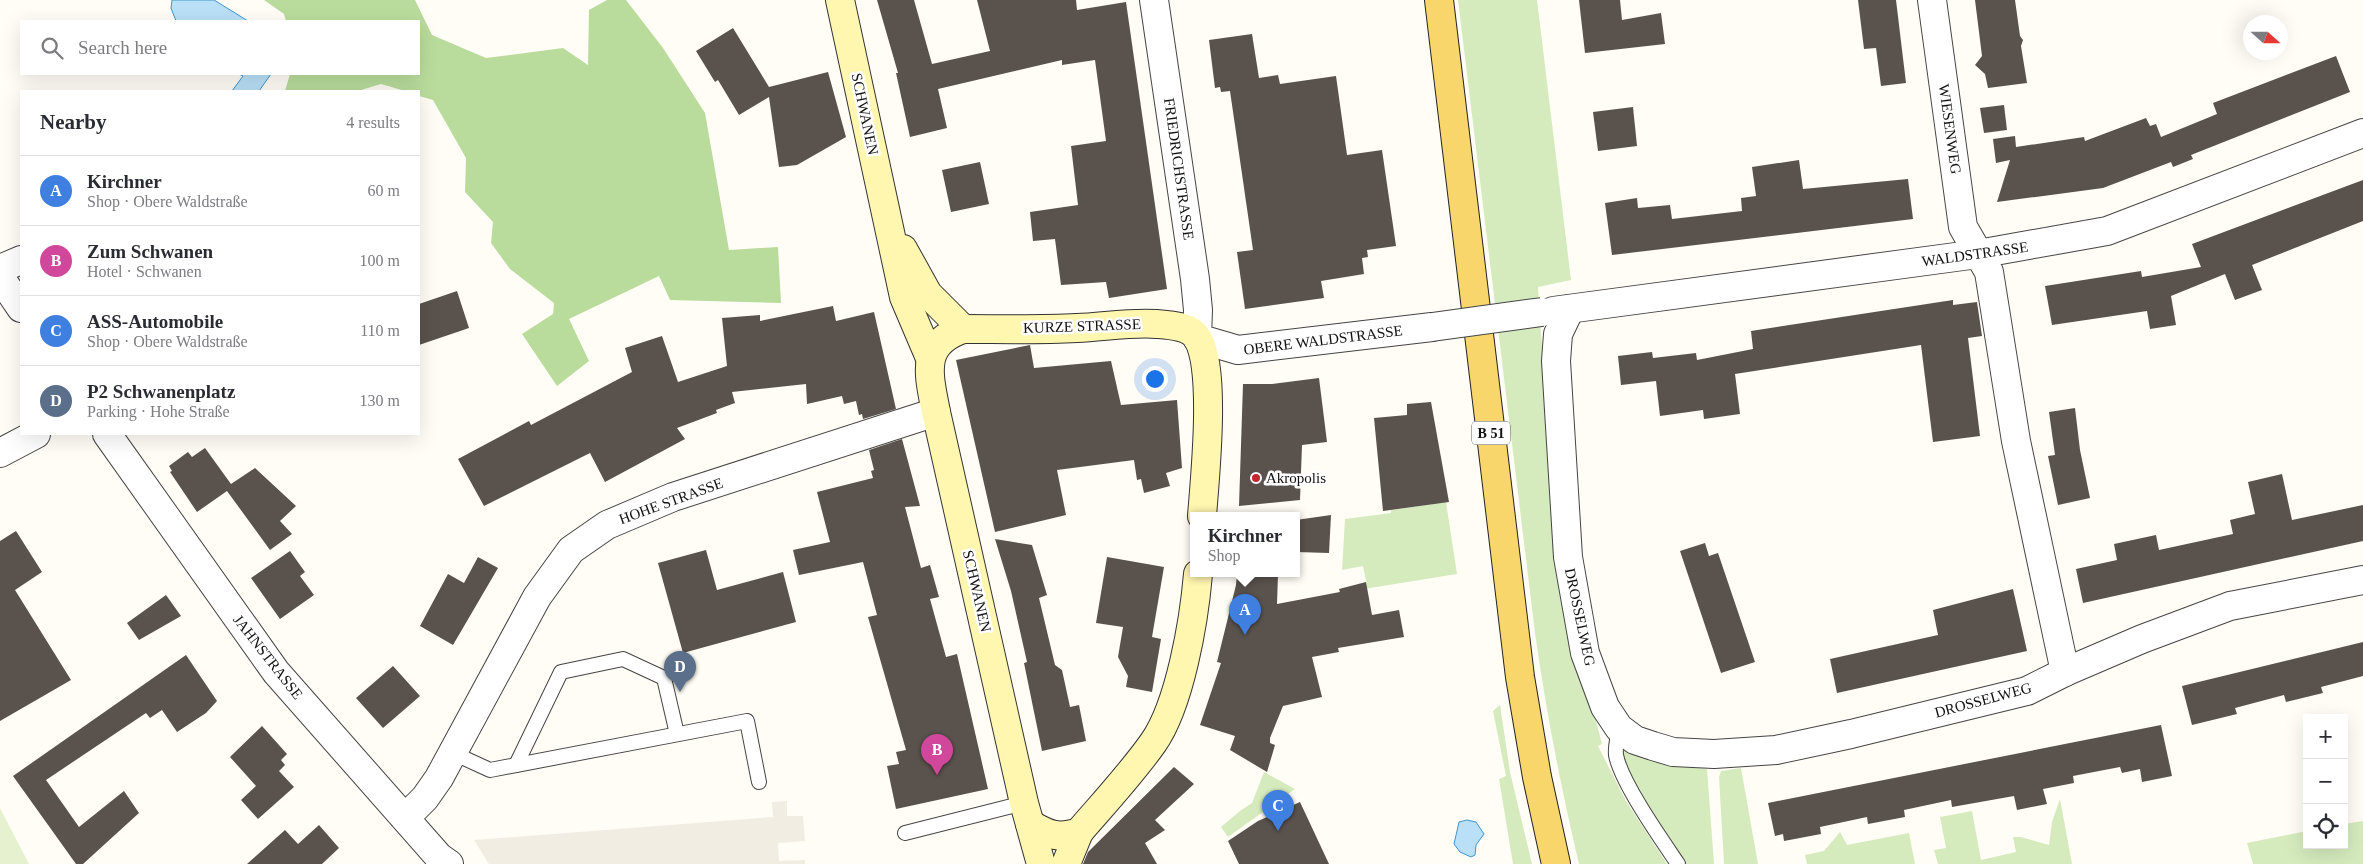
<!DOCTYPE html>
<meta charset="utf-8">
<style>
:root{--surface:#fff;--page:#f7f7f7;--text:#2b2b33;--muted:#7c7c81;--line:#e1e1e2;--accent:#0b8043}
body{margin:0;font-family:Georgia,serif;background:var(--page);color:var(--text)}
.controls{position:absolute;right:15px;bottom:15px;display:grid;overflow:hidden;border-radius:0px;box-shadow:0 5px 20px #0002}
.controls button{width:45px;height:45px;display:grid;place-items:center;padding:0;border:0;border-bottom:1px solid var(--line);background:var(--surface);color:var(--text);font:25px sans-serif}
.compass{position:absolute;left:2243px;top:15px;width:45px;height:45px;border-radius:50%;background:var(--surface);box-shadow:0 5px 20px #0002;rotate:111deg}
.you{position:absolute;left:1154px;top:378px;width:18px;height:18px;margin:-12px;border:4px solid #fff;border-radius:50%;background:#1a73e8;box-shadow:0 0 0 8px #1a73e833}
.badge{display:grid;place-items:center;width:32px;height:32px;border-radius:50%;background:var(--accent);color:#fff;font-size:16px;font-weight:700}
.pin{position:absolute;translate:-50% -41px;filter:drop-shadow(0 1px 2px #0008)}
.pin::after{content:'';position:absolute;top:26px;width:18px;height:15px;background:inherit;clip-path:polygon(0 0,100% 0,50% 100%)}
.popup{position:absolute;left:1190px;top:512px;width:110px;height:65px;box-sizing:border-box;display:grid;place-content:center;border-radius:0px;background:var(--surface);filter:drop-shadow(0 1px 4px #0005);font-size:16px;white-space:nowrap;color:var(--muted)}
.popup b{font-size:19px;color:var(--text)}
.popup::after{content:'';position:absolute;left:50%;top:100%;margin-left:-10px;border:10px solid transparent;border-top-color:var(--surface)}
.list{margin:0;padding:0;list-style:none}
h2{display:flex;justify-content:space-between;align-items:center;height:65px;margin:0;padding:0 20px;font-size:21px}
h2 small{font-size:16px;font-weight:400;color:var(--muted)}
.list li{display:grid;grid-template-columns:32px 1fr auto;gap:15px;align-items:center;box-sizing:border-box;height:70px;padding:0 20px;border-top:1px solid var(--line)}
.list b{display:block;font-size:19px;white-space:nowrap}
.list p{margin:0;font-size:16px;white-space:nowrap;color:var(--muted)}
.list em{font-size:16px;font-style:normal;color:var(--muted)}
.icon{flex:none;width:28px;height:28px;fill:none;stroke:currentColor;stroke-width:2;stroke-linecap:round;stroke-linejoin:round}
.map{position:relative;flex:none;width:2363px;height:864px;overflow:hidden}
.search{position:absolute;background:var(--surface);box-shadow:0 5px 20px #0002;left:20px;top:20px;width:400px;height:55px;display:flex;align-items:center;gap:12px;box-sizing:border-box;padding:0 18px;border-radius:0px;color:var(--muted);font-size:19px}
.panel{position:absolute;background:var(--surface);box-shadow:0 5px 20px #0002;left:20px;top:90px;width:400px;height:345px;border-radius:0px}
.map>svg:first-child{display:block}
</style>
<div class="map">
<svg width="2363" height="864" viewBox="0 0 2363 864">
<rect width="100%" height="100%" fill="#fffdf5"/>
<!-- green -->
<g fill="#d5ebbd">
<path d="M1458,0H1537L1571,280L1538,287L1557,573L1602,744L1598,746L1626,801L1667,864H1579C1561,788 1546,711 1535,633Z"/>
<path d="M1446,502L1457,574L1339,593V591L1367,585L1363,566L1342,570L1345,519L1391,513V510Z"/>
<path d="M1500,705L1510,772L1532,864H1513L1499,779L1506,776L1493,711Z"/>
<path d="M1625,748L1675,765L1707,769L1714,864H1685L1638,789L1628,771L1621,752Z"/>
<path d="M1741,768L1758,864H1724L1719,777L1721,771Z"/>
<path d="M1264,772L1295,789L1228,837L1221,827L1240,811L1252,803Z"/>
<path d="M2060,799L2072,864H1938L1934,850L1946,848L1940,817L1972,811L1981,860L2016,852L2013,837H2021L2049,845L2052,822Z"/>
<path d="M2363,821V864H2253L2247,843L2307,831V845H2344V824Z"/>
<path d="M1840,832L1847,845L1909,833L1915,864H1807L1805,855L1824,851Z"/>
</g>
<!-- forest -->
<path fill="#b9dc9c" d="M264,0H415L432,35L486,58L563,48L588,65L589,10L607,0H626L663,48L705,113L729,250L778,247L781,303L670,300L659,276L569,319L589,361L557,386L522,334L553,314L554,303L510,269L491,243L493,222L465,192L466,158L433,100L419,96V91H405L381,84L358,91H285L290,74H419V21H286L284,14Z"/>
<!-- pitch -->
<path fill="#e6f2cf" d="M0,808L29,864H0Z"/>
<!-- plaza -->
<path fill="#f1ede2" d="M787,801V816H803L805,841L778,843L779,861L805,860V864H489L474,840L773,817L772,802Z"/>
<!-- water -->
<g fill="#b9e0f7" stroke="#3f96cf">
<path d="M172,0H214L248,21H176L171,8Z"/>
<path d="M239,74H271L259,91H232L243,76Z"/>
<path d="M1467,820L1476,822L1484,834L1476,845L1475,855L1471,857L1460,852L1454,844L1459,822Z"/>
</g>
<!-- building -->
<g fill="#5a524d">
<path d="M877,0H914L932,64L990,51L977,0H1076L1077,10L1126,2L1167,289L1109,298L1106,282L1061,285L1055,239L1033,241L1030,212L1078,205L1071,146L1106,141L1095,60L1062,65V60L938,89L947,128L910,137L896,73H898Z"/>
<path d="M1579,0H1620L1622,20L1661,13L1665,44L1585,53Z"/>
<path d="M1858,0H1896L1906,83L1881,86L1876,48L1864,49Z"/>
<path d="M1975,0H2015L2020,36L2023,40L2021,46L2027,83L1988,88L1985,74L1975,65L1982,56Z"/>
<path d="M733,28L769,87L828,72L846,137L797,165L779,167L769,97L739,115L718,80L715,82L696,51Z"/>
<path d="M1252,34L1259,78L1278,75L1280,84L1336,76L1347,155L1382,150L1396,246L1367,250L1368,257L1362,258L1364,274L1321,281L1324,298L1245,309L1237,252L1253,250L1230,91L1221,92L1220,87L1215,88L1209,40Z"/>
<path d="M2336,56L2350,92L2191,155L2193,159L2173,167L2171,162L2103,188L1997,202L2010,160L1996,163L1993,139L2015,136L2016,147L2084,137L2085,141L2146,118L2150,126L2156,124L2161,137L2217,114L2213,103Z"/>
<path d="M2004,105L2007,130L1984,133L1980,108Z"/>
<path d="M1633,107L1637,146L1598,151L1593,112Z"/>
<path d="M1799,160L1803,189L1908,179L1913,219L1612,255L1605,203L1637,198L1638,208L1670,205L1672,219L1742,211L1741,198L1756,196L1752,167Z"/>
<path d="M980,162L989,204L951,212L942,170Z"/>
<path d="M2363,180V221L2252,265L2262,290L2235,300L2225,274L2171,296L2176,325L2150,329L2147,311L2052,325L2045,286L2141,271L2142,277L2201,267L2192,244Z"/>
<path d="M457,291L469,328L419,345V304Z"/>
<path d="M1953,300V305L1977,302L1982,336L1968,338L1980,436L1933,442L1921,345L1735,374L1740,414L1704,419L1703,410L1660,416L1656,381L1621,385L1618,356L1652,352L1653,358L1696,353L1697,360L1753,349L1751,331Z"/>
<path d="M833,306L836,321L874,312L896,409L863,419L862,414L859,415L856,401L844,404L842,396L807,404L806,384L732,392L735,403L716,410L717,413L677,428L685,439L605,482L590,453L484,506L458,459L529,421L531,425L632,372L625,348L662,336L678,382L727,366L722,318L760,315V321Z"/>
<path d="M1030,345L1034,368L1111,361L1121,405L1177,400L1182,468L1166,473L1170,486L1144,493L1141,479L1137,480L1134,460L1057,470L1066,515L995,532L956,360Z"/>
<path d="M1319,378L1327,442L1302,445L1300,500L1239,506L1243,384H1272Z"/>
<path d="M1431,402L1449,502L1383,511L1374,418L1407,415V404Z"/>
<path d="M2075,408L2080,450L2090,498L2058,505L2048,456L2055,455L2049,412Z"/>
<path d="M902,439L920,506L905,507L921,568L930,565L939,597L930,599L946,657L957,654L988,789L896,809L887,766L899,764L896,752L906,750L868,617L877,615L863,562L799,575L793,550L830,542L817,492L873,478L871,471L874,470L869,450Z"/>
<path d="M205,448L231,484L255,468L296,506L280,521L292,534L270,550L227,491L197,512L170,472L172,471L169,466L188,452L192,457Z"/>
<path d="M2282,474L2292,520L2363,505V541L2083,603L2076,569L2117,560L2114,544L2156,535L2159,550L2233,534L2230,520L2255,514L2248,482Z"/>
<path d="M1331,515L1329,553L1296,552V520Z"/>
<path d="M16,531L42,572L15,590L71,680L0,721V541Z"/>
<path d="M995,539L1032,545L1047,595L1039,598L1055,665L1062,670L1070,707L1079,705L1086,741L1042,751L1024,663L1027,662L1011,591Z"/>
<path d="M1705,543L1709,556L1718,553L1755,662L1721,673L1680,551Z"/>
<path d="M706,550L717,590L783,572L796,622L683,653L658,563Z"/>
<path d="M290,551L305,572L300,576L314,595L280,619L251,578Z"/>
<path d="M478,557L498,568L453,645L420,626L448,574L464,583Z"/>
<path d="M1107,557L1164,567L1152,637L1161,639L1152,692L1126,687L1128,676L1118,657L1123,627L1096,623Z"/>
<path d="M1237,574H1278L1277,604L1340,592L1339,589L1366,582L1372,615L1399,610L1404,637L1338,648L1339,652L1312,657L1322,697L1283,706L1270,738V743L1275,745L1267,772L1230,750L1235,736L1200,725L1221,663L1217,662L1236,585Z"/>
<path d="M2013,589L2027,651L1837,693L1830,659L1938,635L1933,610Z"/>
<path d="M166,595L181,616L139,640L127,623Z"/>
<path d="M2363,642V676L2321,687L2323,693L2286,702L2284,695L2235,708L2237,714L2192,725L2182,686Z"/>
<path d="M186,655L217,701L206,713L177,732L162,710L150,718L146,713L46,780L79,827L124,791L139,813L83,864H76L13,776Z"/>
<path d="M393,666L420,696L383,728L356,698Z"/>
<path d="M2161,725L2172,776L2142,782L2140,769L2122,773L2120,767L2073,776L2074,783L2043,789L2047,804L2017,810L2014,796L1952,807L1951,800L1904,810L1905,817L1868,824L1867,817L1820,827L1821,834L1784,841L1783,834L1775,836L1768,803Z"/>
<path d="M262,726L287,754L281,760L285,765L279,771L294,787L258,819L241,800L256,786L230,757Z"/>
<path d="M1174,767L1194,784L1155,820L1165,830L1145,843L1157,864H1083L1088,852Z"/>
<path d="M1300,802L1329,864H1239L1228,841L1258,821Z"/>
<path d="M319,825L339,848L322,864H247L285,830L298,844Z"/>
</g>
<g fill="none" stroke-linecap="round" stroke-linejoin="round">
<defs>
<g id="lane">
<path d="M1619,728C1618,737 1615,746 1616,755C1621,782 1661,839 1678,864"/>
<path d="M453,753L490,770L747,721L759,782"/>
<path d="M516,765L561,672L623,659L664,678L677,734"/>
<path d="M905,833L1024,803"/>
</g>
<g id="street">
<path d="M1154,0L1195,279L1198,310L1197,338L1238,350L1432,327"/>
<path d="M1932,0L1963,227L1989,272L2016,441L2065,672"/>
<path d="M0,269L21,260"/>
<path d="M0,277L21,308"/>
<path d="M1570,309L1558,334L1556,361L1568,557L1585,653L1605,707L1619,728L1635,740L1653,746L1673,752L1714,754L1776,750L1851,734L2027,691L2065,672L2142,639L2230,606L2363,580"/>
<path d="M1553,311L1978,254L2107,231L2363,133"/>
<path d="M107,434L276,672L439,857L449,864"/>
<path d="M0,453L36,434"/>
<path d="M405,818L425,798L439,778L537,597L571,550L607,525L673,497L936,412"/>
</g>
<g id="secondary">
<path d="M840,0L904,297L930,358"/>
<path d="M903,249L928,294L963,329"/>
<path d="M1030,824C1049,835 1058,839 1079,832C1104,803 1131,774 1153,743C1180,705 1194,621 1198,574"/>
<path d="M1041,864L1024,803L936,412C929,375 919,344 963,329C1001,329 1039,330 1077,328C1103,327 1131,322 1157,324C1170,325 1191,326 1198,339C1216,371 1205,477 1202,516"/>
<path d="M1066,864L1079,832"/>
</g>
<path id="primary" d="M1439,0L1520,677L1537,777L1556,864"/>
</defs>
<!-- lane casing -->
<use href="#lane" stroke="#444" stroke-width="16"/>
<!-- street casing -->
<use href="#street" stroke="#444" stroke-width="30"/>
<!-- secondary casing -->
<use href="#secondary" stroke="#333" stroke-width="30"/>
<!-- primary casing -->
<use href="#primary" stroke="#222" stroke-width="30"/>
<!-- lane -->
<use href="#lane" stroke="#fff" stroke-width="14"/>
<!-- street -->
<use href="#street" stroke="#fff" stroke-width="28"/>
<!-- secondary -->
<use href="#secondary" stroke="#fff6b0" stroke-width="28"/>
<!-- primary -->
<use href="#primary" stroke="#f9d66b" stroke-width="28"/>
<defs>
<path id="street-bridge" d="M1432,327L1542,312"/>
</defs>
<!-- street-bridge casing -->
<use href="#street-bridge" stroke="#444" stroke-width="30" stroke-linecap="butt"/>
<!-- street-bridge -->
<use href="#street-bridge" stroke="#fff" stroke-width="28"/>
</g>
<!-- markers -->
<circle fill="#c4262e" stroke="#fff" stroke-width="2" cx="1256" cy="478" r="5"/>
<g text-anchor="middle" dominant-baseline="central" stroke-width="5" stroke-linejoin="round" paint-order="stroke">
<!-- shield labels -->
<rect fill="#fff" stroke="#585858" stroke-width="1" x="1472" y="421.5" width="38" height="23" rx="4"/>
<g font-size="14" font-weight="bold" fill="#111">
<text x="1491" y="433">B 51</text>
</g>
<!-- street labels -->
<g font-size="15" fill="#111" stroke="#fff">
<text transform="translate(865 114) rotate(78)">SCHWANEN</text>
<text transform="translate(1950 129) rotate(82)">WIESENWEG</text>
<text transform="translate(1179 169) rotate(82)">FRIEDRICHSTRASSE</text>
<text transform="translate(1975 254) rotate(-8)">WALDSTRASSE</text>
<text transform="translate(1082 326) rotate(-2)">KURZE STRASSE</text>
<text transform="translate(1323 340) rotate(-7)">OBERE WALDSTRASSE</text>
<text transform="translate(671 501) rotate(-20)">HOHE STRASSE</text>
<text transform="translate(977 591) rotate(77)">SCHWANEN</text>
<text transform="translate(1580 617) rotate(78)">DROSSELWEG</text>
<text transform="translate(268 657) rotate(52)">JAHNSTRASSE</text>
<text transform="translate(1983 700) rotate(-15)">DROSSELWEG</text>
</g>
<!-- poi labels -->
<g font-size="15" fill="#111" stroke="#fff" text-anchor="start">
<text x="1266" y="478">Akropolis</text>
</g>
</g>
</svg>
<div class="controls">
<button>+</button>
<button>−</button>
<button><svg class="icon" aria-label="locate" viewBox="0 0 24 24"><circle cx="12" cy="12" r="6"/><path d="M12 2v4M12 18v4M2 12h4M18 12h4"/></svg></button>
</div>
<svg class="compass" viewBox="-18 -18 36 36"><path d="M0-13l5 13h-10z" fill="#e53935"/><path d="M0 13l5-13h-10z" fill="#7c7c81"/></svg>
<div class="you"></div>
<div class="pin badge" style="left:1245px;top:635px;background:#3f7fe0">A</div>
<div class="popup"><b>Kirchner</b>Shop</div>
<div class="pin badge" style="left:937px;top:775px;background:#d1479c">B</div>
<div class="pin badge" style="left:1278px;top:831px;background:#3f7fe0">C</div>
<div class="pin badge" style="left:680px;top:692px;background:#5c6f8a">D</div>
<div class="search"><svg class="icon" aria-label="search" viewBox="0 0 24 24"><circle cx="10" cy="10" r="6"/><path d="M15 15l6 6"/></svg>Search here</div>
<section class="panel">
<h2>Nearby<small>4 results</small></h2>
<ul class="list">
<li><span class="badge" style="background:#3f7fe0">A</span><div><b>Kirchner</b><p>Shop · Obere Waldstraße</p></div><em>60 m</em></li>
<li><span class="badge" style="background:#d1479c">B</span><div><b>Zum Schwanen</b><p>Hotel · Schwanen</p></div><em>100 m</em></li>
<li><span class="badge" style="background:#3f7fe0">C</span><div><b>ASS-Automobile</b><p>Shop · Obere Waldstraße</p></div><em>110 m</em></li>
<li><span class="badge" style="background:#5c6f8a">D</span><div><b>P2 Schwanenplatz</b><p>Parking · Hohe Straße</p></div><em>130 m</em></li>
</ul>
</section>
</div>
